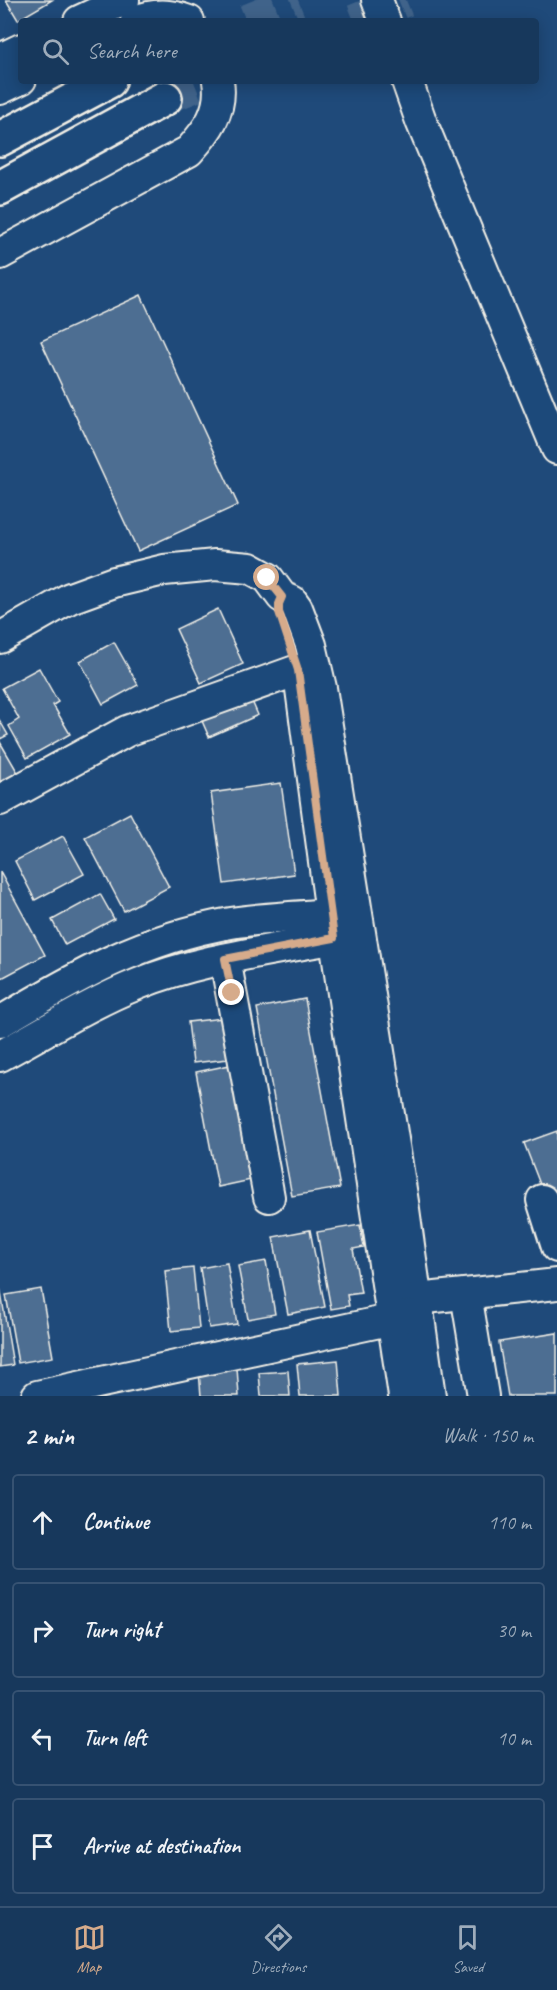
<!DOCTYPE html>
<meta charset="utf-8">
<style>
:root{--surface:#17385c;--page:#203f62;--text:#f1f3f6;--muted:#9eacbb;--line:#365272;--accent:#d6ab8b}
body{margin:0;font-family:Caveat,sans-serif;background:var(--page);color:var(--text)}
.stop{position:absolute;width:18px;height:18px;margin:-14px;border:4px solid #d6ab8b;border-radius:50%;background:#fff}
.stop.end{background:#d6ab8b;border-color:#fff;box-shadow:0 2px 6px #0008}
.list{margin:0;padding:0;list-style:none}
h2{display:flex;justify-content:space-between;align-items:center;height:78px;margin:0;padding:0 24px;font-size:26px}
h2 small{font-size:20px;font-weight:400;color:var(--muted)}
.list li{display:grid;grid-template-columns:39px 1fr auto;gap:18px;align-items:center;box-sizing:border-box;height:96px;margin:0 12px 12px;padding:0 12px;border:2px solid var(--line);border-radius:6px}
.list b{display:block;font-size:22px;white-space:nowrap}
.list em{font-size:20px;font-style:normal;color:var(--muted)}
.icon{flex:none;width:33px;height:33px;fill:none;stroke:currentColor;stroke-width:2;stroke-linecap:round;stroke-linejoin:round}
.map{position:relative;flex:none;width:557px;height:1396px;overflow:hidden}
.search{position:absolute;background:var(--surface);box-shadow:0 3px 15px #0003;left:18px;right:18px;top:18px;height:66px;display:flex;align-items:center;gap:15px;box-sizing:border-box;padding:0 21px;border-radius:6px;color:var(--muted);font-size:22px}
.sheet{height:510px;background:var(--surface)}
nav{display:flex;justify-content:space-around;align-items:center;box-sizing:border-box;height:84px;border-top:2px solid var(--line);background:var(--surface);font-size:16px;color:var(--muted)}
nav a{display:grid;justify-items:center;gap:3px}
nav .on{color:var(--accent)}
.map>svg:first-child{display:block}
</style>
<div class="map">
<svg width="557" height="1396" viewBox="0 0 557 1396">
<rect width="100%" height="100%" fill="#1f4a7a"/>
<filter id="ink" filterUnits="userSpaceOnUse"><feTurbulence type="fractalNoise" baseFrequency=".0167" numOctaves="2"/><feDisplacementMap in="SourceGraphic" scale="12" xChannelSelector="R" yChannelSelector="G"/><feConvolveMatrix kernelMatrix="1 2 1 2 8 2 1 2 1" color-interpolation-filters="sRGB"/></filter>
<g filter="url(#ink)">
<!-- building -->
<g fill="#4d6e92" stroke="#f4f1e8" stroke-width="1.5">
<path d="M6,0H52L18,20Z"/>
<path d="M141,295L238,505L138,551L41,341Z"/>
<path d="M218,609L243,664L201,683L176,629Z"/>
<path d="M114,642L138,685L103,704L80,661Z"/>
<path d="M39,668L58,702L53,705L70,734L27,758L9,726L19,719L2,688Z"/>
<path d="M251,699L258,715L209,737L202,721Z"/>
<path d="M0,721L8,735L0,739Z"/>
<path d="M0,742L21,778L0,789Z"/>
<path d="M281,783L294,874L224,884L211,793Z"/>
<path d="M130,813L169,887L124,911L85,837Z"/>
<path d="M63,836L84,874L35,900L15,861Z"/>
<path d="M0,872L45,955L0,979Z"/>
<path d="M100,894L114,919L65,945L52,920Z"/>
<path d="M305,999L340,1188L292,1196L257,1008Z"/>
<path d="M223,1018L228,1059L193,1063L188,1022Z"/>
<path d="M230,1065L251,1180L218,1187L196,1072Z"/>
<path d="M557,1131V1228L524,1143Z"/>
<path d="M360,1225L364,1247L353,1249L361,1293L347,1295L349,1306L331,1309L317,1232Z"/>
<path d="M310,1230L325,1307L288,1314L273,1237Z"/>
<path d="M266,1261L275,1314L248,1319L238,1266Z"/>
<path d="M227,1263L237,1324L209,1328L200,1268Z"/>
<path d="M193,1268L199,1328L171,1331L165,1271Z"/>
<path d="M0,1287L13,1365L0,1367Z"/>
<path d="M41,1289L53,1357L18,1363L6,1295Z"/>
<path d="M557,1333V1396H508L499,1342Z"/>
<path d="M338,1360L341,1396H300L297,1364Z"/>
<path d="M237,1368L239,1396H201L199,1371Z"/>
<path d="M288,1371L290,1396H261L259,1373Z"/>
</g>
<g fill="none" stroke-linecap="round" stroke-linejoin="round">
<!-- major-tunnel -->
<g stroke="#3f638a" stroke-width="33" stroke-dasharray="33 16" stroke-linecap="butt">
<path d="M246,21L298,0"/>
<path d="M354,21L406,0"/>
<path d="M165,98L207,81"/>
</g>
<defs>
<g id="minor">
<path d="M377,0L385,21"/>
<path d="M79,21L124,0"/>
<path d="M136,21C154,13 171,14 189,21"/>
<path d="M0,59L21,49"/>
<path d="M407,81L421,121L557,449"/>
<path d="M0,89L21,79"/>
<path d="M0,254L189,151C207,131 223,111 218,81"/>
<path d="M0,638L70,598L114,582L164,570L215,565L250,568L268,578L282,597L292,601L297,608L311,645L321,688L403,1202L430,1396"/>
<path d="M301,689L331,914L404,1396"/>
<path d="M0,800L127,731L298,670"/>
<path d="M225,959L269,1197"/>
<path d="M0,1022C75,977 143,938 231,923C270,917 310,917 349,911"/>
<path d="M0,1056C45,1032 90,1003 138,984C200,959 269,951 335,938L354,936"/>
<path d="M542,1200L557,1247"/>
<path d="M466,1294L483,1396"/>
<path d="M417,1299L557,1284"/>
<path d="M37,1396L412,1315"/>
</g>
<g id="major">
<path d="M0,139L109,81"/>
<path d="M0,188L165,98"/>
</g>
</defs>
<!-- minor casing -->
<use href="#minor" stroke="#f4f1e8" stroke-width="34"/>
<!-- major casing -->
<use href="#major" stroke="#f4f1e8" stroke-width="38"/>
<!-- minor -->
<use href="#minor" stroke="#1f4a7a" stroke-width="30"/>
<!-- major -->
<use href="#major" stroke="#1f4a7a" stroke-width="33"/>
</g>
</g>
<g fill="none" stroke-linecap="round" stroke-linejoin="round" filter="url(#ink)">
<!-- route -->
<path stroke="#d6ab8b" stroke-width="8" d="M232,993L225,959L334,938L298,670L279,612V604L282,597L267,578"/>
</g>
</svg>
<div class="stop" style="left:267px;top:578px"></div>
<div class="stop end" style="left:232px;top:993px"></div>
<div class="search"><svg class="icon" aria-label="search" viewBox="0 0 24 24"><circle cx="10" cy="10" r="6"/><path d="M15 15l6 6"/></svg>Search here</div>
</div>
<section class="sheet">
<h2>2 min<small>Walk · 150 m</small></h2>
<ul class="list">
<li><svg class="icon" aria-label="ahead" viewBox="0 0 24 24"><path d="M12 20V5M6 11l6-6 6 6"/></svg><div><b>Continue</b></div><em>110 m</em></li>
<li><svg class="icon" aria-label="right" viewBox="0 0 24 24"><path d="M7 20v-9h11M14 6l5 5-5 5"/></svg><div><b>Turn right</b></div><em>30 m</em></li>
<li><svg class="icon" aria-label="left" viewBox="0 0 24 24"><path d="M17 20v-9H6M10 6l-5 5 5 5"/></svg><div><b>Turn left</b></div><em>10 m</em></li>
<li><svg class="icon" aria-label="arrive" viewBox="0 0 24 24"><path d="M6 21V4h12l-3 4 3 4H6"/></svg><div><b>Arrive at destination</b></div></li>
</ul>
</section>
<nav>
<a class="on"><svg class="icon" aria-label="map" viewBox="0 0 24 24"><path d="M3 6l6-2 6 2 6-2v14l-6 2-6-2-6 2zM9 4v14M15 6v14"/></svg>Map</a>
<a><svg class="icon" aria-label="directions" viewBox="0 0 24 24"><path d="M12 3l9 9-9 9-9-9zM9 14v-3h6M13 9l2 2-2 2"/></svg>Directions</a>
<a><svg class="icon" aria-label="saved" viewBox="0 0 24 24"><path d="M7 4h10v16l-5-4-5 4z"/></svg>Saved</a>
</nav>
